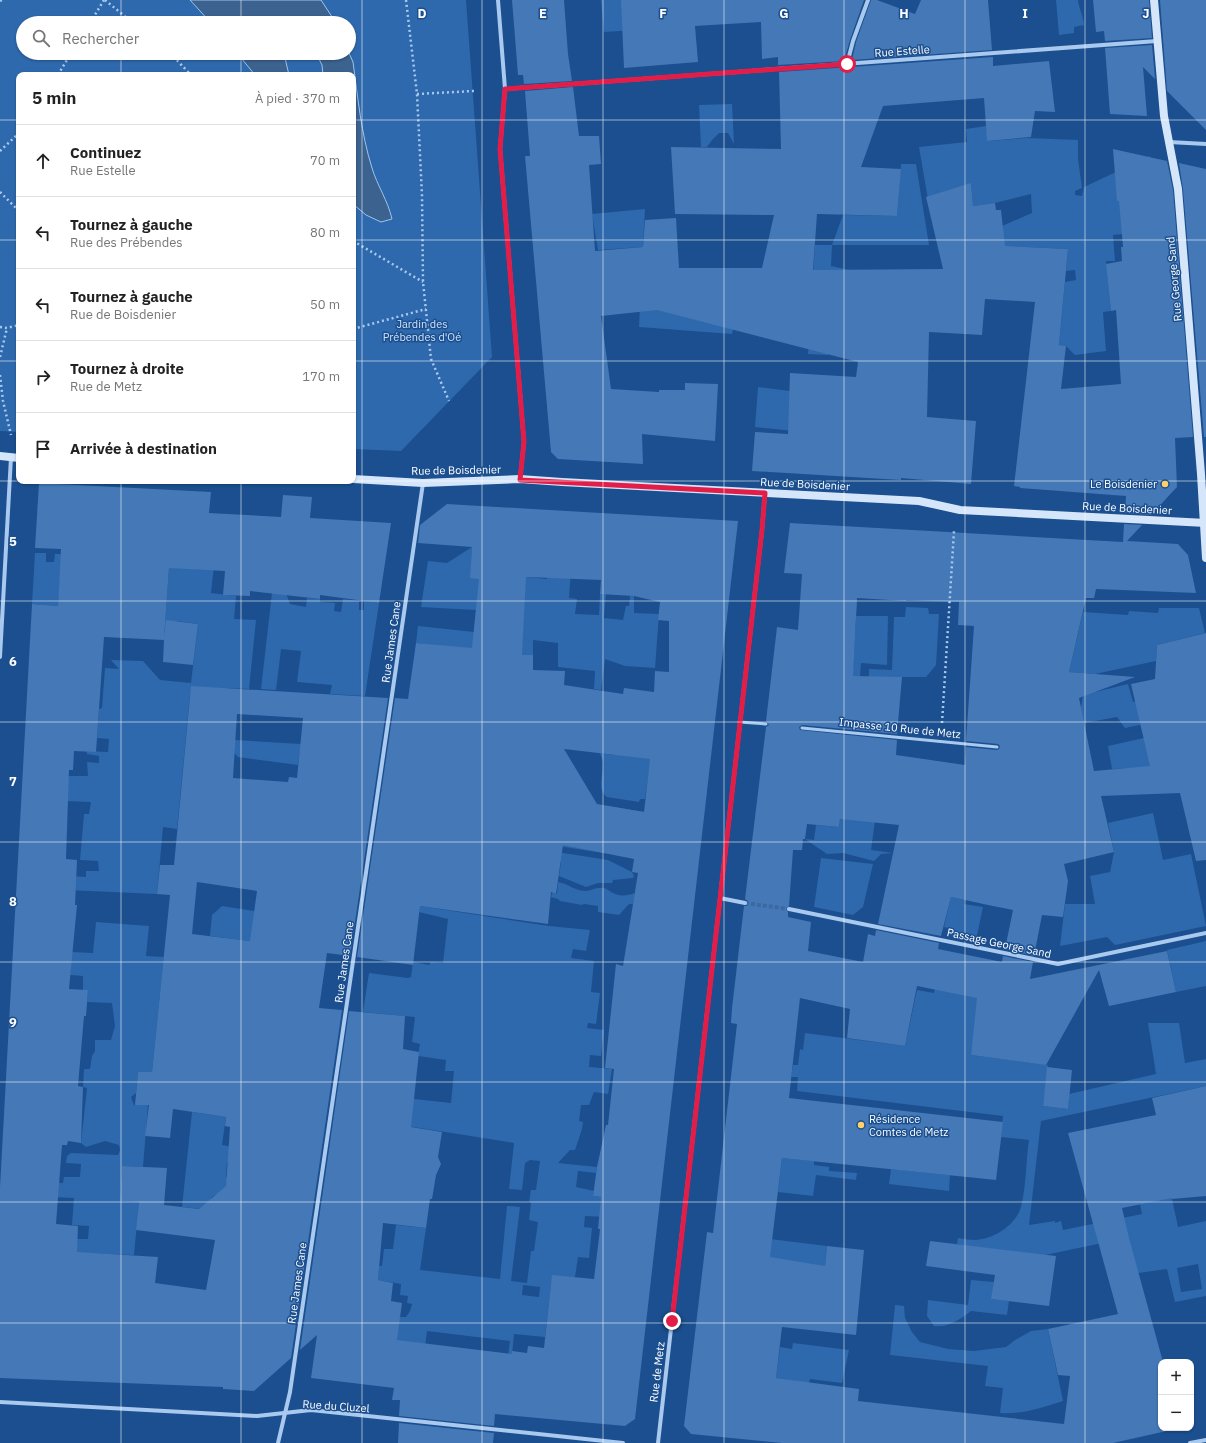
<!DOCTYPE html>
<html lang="fr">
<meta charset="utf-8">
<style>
:root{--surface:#fff;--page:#f2f2f2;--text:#222;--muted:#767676;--line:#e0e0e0}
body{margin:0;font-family:"IBM Plex Sans",sans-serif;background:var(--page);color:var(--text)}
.controls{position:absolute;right:12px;bottom:12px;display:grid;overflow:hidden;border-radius:8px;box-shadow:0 1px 3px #0004}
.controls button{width:36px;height:36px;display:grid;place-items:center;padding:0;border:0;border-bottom:1px solid var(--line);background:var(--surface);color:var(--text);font:20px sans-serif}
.stop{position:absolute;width:12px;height:12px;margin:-9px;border:3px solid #e11d48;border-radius:50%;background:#fff}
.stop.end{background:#e11d48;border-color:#fff;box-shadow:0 1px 4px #0008}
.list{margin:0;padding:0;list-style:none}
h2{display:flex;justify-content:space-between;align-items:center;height:52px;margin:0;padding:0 16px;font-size:17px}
h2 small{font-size:13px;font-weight:400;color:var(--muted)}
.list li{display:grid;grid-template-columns:26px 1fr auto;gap:12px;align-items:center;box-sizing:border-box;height:72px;padding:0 16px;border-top:1px solid var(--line)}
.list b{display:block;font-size:15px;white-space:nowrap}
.list p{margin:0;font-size:13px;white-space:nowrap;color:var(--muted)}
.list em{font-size:13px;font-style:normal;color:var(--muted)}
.icon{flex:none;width:22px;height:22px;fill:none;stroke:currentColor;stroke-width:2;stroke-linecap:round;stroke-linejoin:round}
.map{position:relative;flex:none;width:1206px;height:1443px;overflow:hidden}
.search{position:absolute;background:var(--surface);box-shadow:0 1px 3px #0004;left:16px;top:16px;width:340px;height:44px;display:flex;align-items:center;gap:10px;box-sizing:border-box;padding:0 14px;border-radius:22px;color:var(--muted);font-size:15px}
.panel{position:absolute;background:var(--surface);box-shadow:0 1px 3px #0004;left:16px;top:72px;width:340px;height:412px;border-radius:8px}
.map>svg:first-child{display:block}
</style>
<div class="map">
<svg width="1206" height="1443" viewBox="0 0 1206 1443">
<rect width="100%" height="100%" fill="#1b4f8f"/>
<!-- green -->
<g fill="#2e69ad" fill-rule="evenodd">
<path d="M0,0H466L492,357L401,451L353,449V75H19V432L0,431ZM23,23H349V53H23Z"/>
<path d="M601,0H632L635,30L604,32Z"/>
<path d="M1056,0H1078C1079,9 1083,15 1084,25L1074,27V33L1059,35Z"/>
<path d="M732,104L734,144L728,133H719L712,140L707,147H701L699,105Z"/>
<path d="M986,126L988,141L1027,138L1078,140V159L1082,188L1075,191V195L1082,196L1084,187L1150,156L1140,189L1122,234L1113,235L1115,261H1106L1111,311L1103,312L1106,351L1075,355L1066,346L1059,345L1065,282L1076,280L1075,270L1066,271L1068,249L961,244L1032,213L1031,194L995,203L973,206L971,183L930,211L919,147L967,142L966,129Z"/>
<path d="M901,164H916L929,245H832L831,266L849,270V329L828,344V355L808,354L815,245H832L843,215L897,216Z"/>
<path d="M645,209L643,247L598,250L592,214Z"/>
<path d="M640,305L733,329L732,334L639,327Z"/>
<path d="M758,387L790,391L794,431L755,427Z"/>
<path d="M472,547L471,578L526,577L547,579V573L572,555L569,598L577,599L575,614L599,615L600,594H606L604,618L623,620L626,606H629L630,596H634V613L659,614L655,668L625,666L605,659L601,690L594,689L595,671L558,667V643L533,640V655H522L416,643L418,626L474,632L476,610L421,607L428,561L447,563Z"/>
<path d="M35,553H46V562H54L55,554H62L58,606L32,604Z"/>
<path d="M170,553C189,567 190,574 214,566L211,593L236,596L234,619L256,620L249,689L227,688L226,696L190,695L177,829L163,827L157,894L67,890L68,876L86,877V871H99L98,861L80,860L84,814H89L91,802L65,801L68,776H88L87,762L99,763V756L87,754V751L108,752L109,739L97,738L99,709L102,708L105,668L119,669L111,660L143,661L160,680L191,683L198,624L177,621L164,639Z"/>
<path d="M273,584L283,585L290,604L306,607L307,598L320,599V602L335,603L334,611L341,612L343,599L359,601V610H364V601L379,603L365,696L330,694L332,685L297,682L301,651L281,649L276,690L261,689Z"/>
<path d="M857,594L856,616H888L887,665L861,663L860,677L814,674L853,666L856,620L844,619Z"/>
<path d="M906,607L928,608L929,614H939L936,665L926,677H869V669L892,670L894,617H905Z"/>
<path d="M1159,608H1199L1205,633L1157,645L1156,661L1095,674L1069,672L1083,612L1128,615L1129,611L1158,613Z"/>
<path d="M1128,684L1133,702L1150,699L1153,722L1125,728L1117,717L1084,723L1079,719L1083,695Z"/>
<path d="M620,704L666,772L649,771L645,799H640L639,802L607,797C596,789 604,775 603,763C603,760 601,756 600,753L613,755Z"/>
<path d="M1144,738L1175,791L1134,768L1112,769L1108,746Z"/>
<path d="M235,740L301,744L298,765L238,757L234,753Z"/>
<path d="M882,769L871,850L893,853L881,854L874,861L843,853L827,854L805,839L814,840L816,825L839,827L841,815Z"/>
<path d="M607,806L645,812L603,853L545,844L544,850L608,860L632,872L634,876L633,878L613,880L612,883H598L586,887L559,876L561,862L467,823Z"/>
<path d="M1153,813L1163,860L1191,854L1206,926L1115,945L1107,937L1060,946L1065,904H1095L1090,876L1110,872L1114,852L1108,823Z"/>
<path d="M821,858L873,864L863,907L853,915L814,907Z"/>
<path d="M558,882C569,884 573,890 585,891C591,891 596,887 603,888C606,888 608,890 611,892C620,897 627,896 635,893L633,904H629L619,915L598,912V906L584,904L582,905L560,901L558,899L551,897L552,893L557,894Z"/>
<path d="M951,897L965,900L964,904L983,907L976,940L950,935L951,929L944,927Z"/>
<path d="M222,906L281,915L250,941L210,936L212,915Z"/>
<path d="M420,906L549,926L590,930L586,951L573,949L571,958L594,961L591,992L600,993L596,1024L588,1023L587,1028L604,1030L601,1056L590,1055L589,1067L612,1069L608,1094L594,1092L589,1105H581L579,1121L583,1122L582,1129L575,1150H570L558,1163L597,1167L596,1173L578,1171L576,1187L594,1191L593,1196L610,1198L607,1217L585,1216L584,1227L592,1228L589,1258L578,1257L575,1277L563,1287L551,1286L545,1337L514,1334L511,1365L507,1364L510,1341L427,1331L422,1370L386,1356L400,1317H406L410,1311L412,1304L407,1303L408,1296L400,1295L401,1284L378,1280L379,1266H382L384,1249H393L396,1225L426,1228L420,1270L500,1279L507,1206L520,1207L511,1281L527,1283L531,1251H534L538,1222L529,1220L531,1202H529L531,1190H536L540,1161L530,1160L525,1163L522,1190L509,1189L514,1143L401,1125L405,1098L451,1103L454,1071H445L446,1060L418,1056L420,1044L412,1042L415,1017L363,1012L369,973L408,978L411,977L413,962L429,965L431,962L443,963L448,919L419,912ZM523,1285L540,1287L539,1297L522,1295Z"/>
<path d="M96,922L149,926L146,956L164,957V955L152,1072H138L136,1093L131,1097L134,1105H148L143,1167L122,1166L120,1201L139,1202L134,1255L58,1252L77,1239H88L89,1226L72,1225L74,1198L51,1197L52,1183H63L64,1177H80L81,1164L66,1163L67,1156L71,1153L118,1155L120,1150L119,1145L105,1141L86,1147L81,1143L87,1088L83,1087L84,1069H90L92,1056L95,1051V1040H111L115,1026L112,1003L87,1002L88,991H83V976L70,975L71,952L93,953Z"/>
<path d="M1206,941V986L1176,992L1167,950Z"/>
<path d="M936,985L993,1001L973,1042L971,1055L1048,1065L1043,1106L1068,1109L1069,1094L1156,1074L1148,1023H1179L1185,1063L1206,1059V1086L1041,1121L1029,1225L1055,1221V1223L1061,1221L1063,1230L1142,1214L1140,1204L1167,1175L1178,1227L1206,1221V1296L1175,1302L1167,1269L1138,1273L1112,1241L1026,1259L957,1244L958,1238C964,1239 970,1240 976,1240C993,1239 1013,1227 1020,1210C1026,1193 1026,1160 1029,1140L1001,1137L1003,1116L797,1091L798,1077H791L793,1065H798L800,1049L803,1050L805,1033L905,1046L917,990L934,993ZM1198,1264L1202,1289L1181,1292L1177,1268Z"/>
<path d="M192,1112L226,1117L222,1145L240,1148L252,1166L227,1162L226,1177L235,1179L232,1197L215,1195L211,1198V1210L182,1207Z"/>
<path d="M782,1158L814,1161V1165L829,1167V1171L857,1173L856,1180L816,1175L813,1196L778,1192Z"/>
<path d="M891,1169L950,1175L949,1191L889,1184Z"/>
<path d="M747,1236L827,1246L821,1310Z"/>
<path d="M971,1280L994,1282L992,1299L1009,1301L1007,1315L971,1311C961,1319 948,1328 934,1326L927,1316L928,1300L968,1305Z"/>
<path d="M895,1305L904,1306L905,1318L912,1332L920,1342L948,1349L974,1351L1006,1347L1015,1340L1031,1331L1048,1329L1063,1401C1044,1407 1021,1415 1000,1413L1003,1388L985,1386L988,1366L890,1355Z"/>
<path d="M793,1343L849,1350L842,1383L810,1379L809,1383L776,1378L780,1347L792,1349Z"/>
</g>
<!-- water -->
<g fill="#3c6290" stroke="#9cc4f0">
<path d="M190,0H321L336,23H211Z"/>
<path d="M237,53H286L285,58L289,75H255Z"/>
<path d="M316,53H349L353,62C358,98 361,133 372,168C377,185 388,201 392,219L381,222L366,215L353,204V75H323L322,65Z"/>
</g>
<!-- building -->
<g fill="#4478b7" fill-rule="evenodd">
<path d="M512,0H564L568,54L572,81L524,84L523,75H518Z"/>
<path d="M621,0H864L850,40L844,61L778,65V57L762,59L761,22L695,26L698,62L624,68Z"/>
<path d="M871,0H877L915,14L921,0H988L992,50L852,60L856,42Z"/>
<path d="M1093,0H1149L1152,38L1105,41L1104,31L1096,32Z"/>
<path d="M1160,0H1206V130L1167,91Z"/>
<path d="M1152,45L1155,79L1143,67L1147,116L1110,114L1105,48Z"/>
<path d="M993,57V66L1049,61L1055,112L1035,111L1031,137L987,141L984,98L883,106L861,167L901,169L897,216L817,214L813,270L943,269L926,197L971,183L973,206L995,203L996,210H1001L1005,246L1068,249L1059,345L1066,346L1061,389L1121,384L1116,310L1111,311L1106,264L1122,261L1121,247H1123L1119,201H1117L1113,149L1167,161L1173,190L1193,437L1175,438L1177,487L1151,515L1125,513L1126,496L1020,488V487L1014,486L1035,302L985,299L982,335L929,332L927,417L976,421L971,484L901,478V480L752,471L755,432L788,434L790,373L856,377L858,362L657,310L601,316L611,389L659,392V390H685V383L718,384L715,441L642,434L643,464L558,459L551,452L525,156H530L525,91L573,87L579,136H599L601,164L589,165L595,251L643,247L645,220L676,218L679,268H762L774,215L675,214L671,147L781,149L779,72Z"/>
<path d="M1179,163L1206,169V437H1204L1183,189Z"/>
<path d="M39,483L211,492L209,513L281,517L283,495L312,497L310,518L391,523L379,603L320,595V599L250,591V596L223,595L225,571L169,568L164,639L166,620L198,624L193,665L163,662L164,640L104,637L96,752L74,751L73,770H69L66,859L77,860L75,905H77L69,989L88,990L86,1016H84L78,1086L83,1087L81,1143L68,1141L67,1145H62L56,1224L78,1226L77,1252L158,1257L155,1283L206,1290L215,1240L136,1230L139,1202L120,1201L122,1166L167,1168L164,1205L199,1209L226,1186L230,1127L225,1126L226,1117L173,1109L170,1138L145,1136L149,1105H135L138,1072H152L170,895L157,894L160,865H174L191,686L388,698L350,956L327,953L319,1008L342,1010L291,1358L254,1391L223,1389V1387L0,1378V1187L32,604L58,606L61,549L35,548ZM237,714L303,718L297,778L289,777L288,782L233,778ZM197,882L257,891L250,941L192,934Z"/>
<path d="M447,504L738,521L635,1419L625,1426L495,1414L494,1426L399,1416L400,1400H392L394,1388L311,1378L317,1335L300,1350L349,1011L405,1016L403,1049L419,1052L411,1127L442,1132L438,1157L441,1164L436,1175L432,1199H430L426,1228L383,1223L378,1280L393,1283L391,1301L402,1303L397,1340L512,1354V1351L527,1353L528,1346L544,1348L552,1275L594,1279L600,1229H598L601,1197L593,1196L597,1167L606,1125H608L614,1069L605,1068L616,964L623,966L638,873L632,872L634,859L563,845L556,894L551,892L548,924L420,906L413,965L357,957L395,698L408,699L416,643L472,648L479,579L470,578L472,547L418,543L420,525ZM526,577L601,580L600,594L634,596L660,602L658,620L669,621V672L655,671L654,692L624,688L623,694L564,685L565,671L533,670V655H522ZM564,749L650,759L644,812L597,804Z"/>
<path d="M790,523L1123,542L1124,524L1142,525L1127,541L1178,544L1188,555L1196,593L1096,589L1094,598H1086L1069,672L1135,677L1079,698L1094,771L1150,766L1131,684L1155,679L1157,645L1206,633V860L1196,861L1180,793L1101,796L1114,852L1064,864L1068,881L1063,917L1042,915L1034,956L1005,949L1013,910L988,905L951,897L941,936L878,924L899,825L840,819L839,827L807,824L805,839H803L802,850H793L789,906L786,909L788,912V917L811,922L808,951L863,962L868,934L875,936L876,930L939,943L938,949L1002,962L1003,956L1033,962L1030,979L1167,951L1176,992L1109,1006L1099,970L1046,1065L971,1055L977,998L917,986L905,1046L847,1038L850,1009L800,998L789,1098L1003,1122L996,1180L782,1158L770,1257L825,1266L827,1246L864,1250L856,1335L782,1327L776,1378L859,1389L858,1401L1064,1424L1070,1376L1058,1375L1048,1329L1118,1314L1068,1133L1156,1115L1152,1098L1206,1086V1196L1172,1199V1198L1122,1208L1129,1238L1163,1362H1161V1428H1180L1113,1443H782L691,1434L684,1426L707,1232L713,1233L737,1024L731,1023L732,1008L744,906H747L748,903V901L745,899L766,727L769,725L766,721L777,627L798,630L802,574L784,573ZM857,598L906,601V600L959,602L958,625L974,626L966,741L998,744L1000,746L999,749L997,750L966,747L965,765L896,755L897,740L800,730L799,727L802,725L897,734L902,677L853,676Z"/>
<path d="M1047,1067L1072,1070L1068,1109L1043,1106Z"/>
<path d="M930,1241L1056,1256L1049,1306L991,1299L995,1275L926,1266Z"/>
<path d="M399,1423L494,1433L493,1443H398Z"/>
</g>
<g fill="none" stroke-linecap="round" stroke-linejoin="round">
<!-- street-tunnel -->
<path stroke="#3d69a0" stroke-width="4" stroke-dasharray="4 2" stroke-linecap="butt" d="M745,903L789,909"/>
<!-- path -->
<g stroke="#a9c9ee" stroke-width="2.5" stroke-dasharray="2 3" stroke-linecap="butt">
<path d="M105,0L133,23"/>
<path d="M406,0L417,94L422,195L423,282L431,359L449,401"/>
<path d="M0,1L2,0"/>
<path d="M90,23L104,0"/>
<path d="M170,53L191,75"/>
<path d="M58,75L71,53"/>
<path d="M417,94L474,91"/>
<path d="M0,151L19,133"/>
<path d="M0,192L19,211"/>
<path d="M353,241L423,282"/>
<path d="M0,327L7,328L19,325"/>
<path d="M353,329L426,309"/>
<path d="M0,357L7,328"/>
<path d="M0,375L3,401L11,435"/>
<path d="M942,723L954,531"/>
</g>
<!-- lane -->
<g stroke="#a9c9ee" stroke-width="3">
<path d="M739,722L766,724"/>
<path d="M802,728L997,747"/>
</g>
<!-- street -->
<g stroke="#a9c9ee" stroke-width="4">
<path d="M498,0L505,89L500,149L524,442L520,479"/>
<path d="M847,64L853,41L868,0"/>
<path d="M505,89L1157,41"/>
<path d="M1169,142L1206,144"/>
<path d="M0,657L11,457"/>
<path d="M720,898L745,903"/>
<path d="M789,909L1058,964L1206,933"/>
<path d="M0,1402L257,1416L311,1410L623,1443"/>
<path d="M278,1443L290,1392L423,483"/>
<path d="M658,1443L762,530L765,493"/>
<path d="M1190,1443L1206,1440"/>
</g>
<!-- secondary -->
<g stroke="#d6e6fa" stroke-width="8">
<path d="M1154,0L1164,116L1178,189L1201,474L1206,558"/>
<path d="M0,456L19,458"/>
<path d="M353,479L423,483L520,479L562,482L919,501L960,510L1206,523"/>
</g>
</g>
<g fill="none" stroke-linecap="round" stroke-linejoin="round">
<!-- route -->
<path stroke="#e11d48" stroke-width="5" d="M672,1321L762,530L765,493L520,480L524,442L500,149L505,89L847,64"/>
</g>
<!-- grid -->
<path fill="none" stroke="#fff" stroke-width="1" stroke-opacity="0.55" d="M121,0V23M241,0V23M362,0V1443M482,0V1443M603,0V1443M724,0V1443M844,0V1443M965,0V1443M1085,0V1443M121,53V75M241,53V75M0,120H19M353,120H1206M0,240H19M353,240H1206M0,361H19M353,361H1206M0,481H19M19,481H353M121,481V1443M241,481V1443M353,481H1206M0,601H1206M0,722H1206M0,842H1206M0,962H1206M0,1082H1206M0,1202H1206M0,1323H1206"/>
<!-- markers -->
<g fill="#ffd166" stroke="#1b4f8f" stroke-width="1.5">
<circle cx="1165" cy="484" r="4"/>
<circle cx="861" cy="1125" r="4"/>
</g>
<g text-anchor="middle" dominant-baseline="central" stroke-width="3" stroke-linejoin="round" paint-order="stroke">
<!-- street labels -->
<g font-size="11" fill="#fff" stroke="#1b4f8f">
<text transform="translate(902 51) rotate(-4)">Rue Estelle</text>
<text transform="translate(1174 279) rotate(-95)">Rue George Sand</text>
<text transform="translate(456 470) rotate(-1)">Rue de Boisdenier</text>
<text transform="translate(805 484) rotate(3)">Rue de Boisdenier</text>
<text transform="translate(1127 508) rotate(3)">Rue de Boisdenier</text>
<text transform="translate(391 642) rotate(-82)">Rue James Cane</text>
<text transform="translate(900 728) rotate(6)">Impasse 10 Rue de Metz</text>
<text transform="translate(999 943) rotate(12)">Passage George Sand</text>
<text transform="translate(344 962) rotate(-82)">Rue James Cane</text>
<text transform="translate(297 1283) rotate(-82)">Rue James Cane</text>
<text transform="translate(657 1372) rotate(-83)">Rue de Metz</text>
<text transform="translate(336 1406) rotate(4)">Rue du Cluzel</text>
</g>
<!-- park labels -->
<g font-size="11" fill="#cfe3fa" stroke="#1b4f8f">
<text x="422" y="324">Jardin des<tspan x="422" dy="13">Prébendes d'Oé</tspan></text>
</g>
<!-- poi labels -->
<g font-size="11" fill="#fff" stroke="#1b4f8f" text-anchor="end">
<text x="1157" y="484">Le Boisdenier</text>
<text x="869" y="1119" text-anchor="start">Résidence<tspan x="869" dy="13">Comtes de Metz</tspan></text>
</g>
</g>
<g font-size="13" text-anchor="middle" font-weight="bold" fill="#fff" stroke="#1b4f8f" stroke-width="3" stroke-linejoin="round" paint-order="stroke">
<text x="422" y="18">D</text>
<text x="543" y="18">E</text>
<text x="663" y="18">F</text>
<text x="784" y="18">G</text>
<text x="904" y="18">H</text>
<text x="1025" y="18">I</text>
<text x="1146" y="18">J</text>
<text x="13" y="546">5</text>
<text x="13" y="666">6</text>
<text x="13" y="786">7</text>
<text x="13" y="906">8</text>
<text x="13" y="1027">9</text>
</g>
</svg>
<div class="controls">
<button>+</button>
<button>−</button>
</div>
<div class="stop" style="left:847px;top:64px"></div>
<div class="stop end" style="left:672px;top:1321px"></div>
<div class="search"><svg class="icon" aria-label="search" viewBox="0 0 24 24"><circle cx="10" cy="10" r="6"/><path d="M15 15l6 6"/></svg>Rechercher</div>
<section class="panel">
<h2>5 min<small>À pied · 370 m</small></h2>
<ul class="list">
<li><svg class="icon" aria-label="ahead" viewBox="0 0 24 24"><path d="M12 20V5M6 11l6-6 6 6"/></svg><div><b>Continuez</b><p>Rue Estelle</p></div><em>70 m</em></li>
<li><svg class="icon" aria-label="left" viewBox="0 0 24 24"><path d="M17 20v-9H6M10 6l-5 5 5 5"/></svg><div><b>Tournez à gauche</b><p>Rue des Prébendes</p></div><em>80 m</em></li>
<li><svg class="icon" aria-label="left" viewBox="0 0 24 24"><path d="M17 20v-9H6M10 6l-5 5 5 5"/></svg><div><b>Tournez à gauche</b><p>Rue de Boisdenier</p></div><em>50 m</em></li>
<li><svg class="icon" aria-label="right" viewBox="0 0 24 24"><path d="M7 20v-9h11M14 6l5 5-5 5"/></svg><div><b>Tournez à droite</b><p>Rue de Metz</p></div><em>170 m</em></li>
<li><svg class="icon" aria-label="arrive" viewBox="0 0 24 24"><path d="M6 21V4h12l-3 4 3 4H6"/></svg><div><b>Arrivée à destination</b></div></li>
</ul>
</section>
</div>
